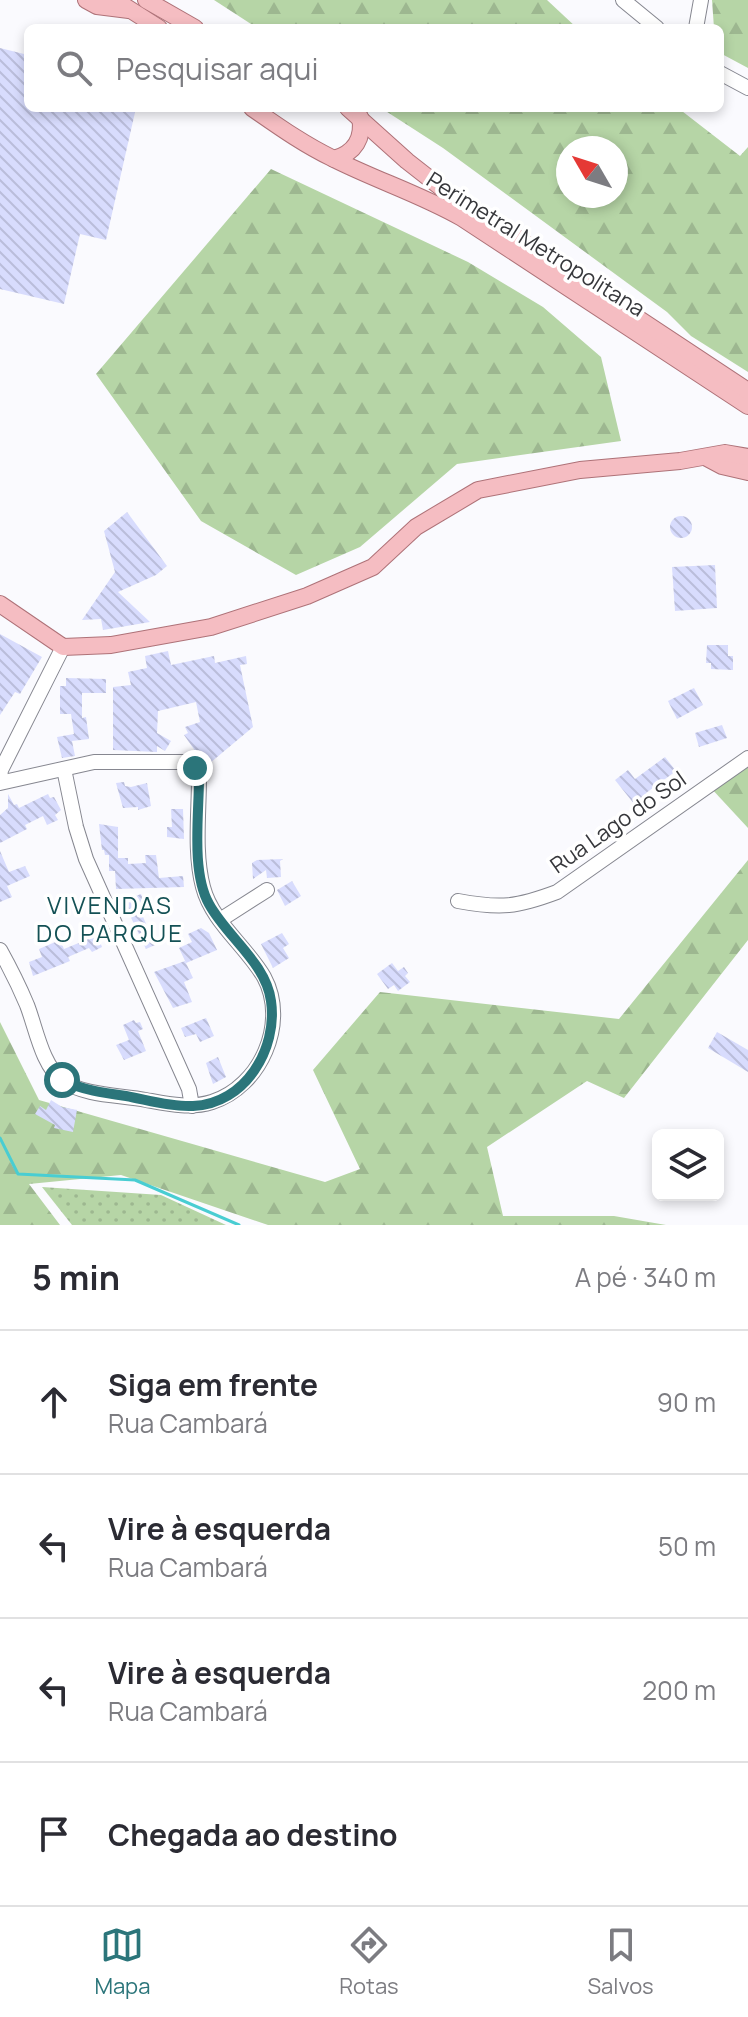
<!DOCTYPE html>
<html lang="pt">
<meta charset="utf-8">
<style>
:root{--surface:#fff;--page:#f2f2f3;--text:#2b2b33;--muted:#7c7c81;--line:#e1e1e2;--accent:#2b757a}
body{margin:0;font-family:Manrope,sans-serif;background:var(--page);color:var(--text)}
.controls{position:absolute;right:24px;bottom:24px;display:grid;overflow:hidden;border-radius:12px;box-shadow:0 4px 12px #0003}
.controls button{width:72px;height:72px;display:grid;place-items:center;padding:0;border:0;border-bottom:2px solid var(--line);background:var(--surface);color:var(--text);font:40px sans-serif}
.compass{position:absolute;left:556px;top:136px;width:72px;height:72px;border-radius:50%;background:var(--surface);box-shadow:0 4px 12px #0003;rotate:309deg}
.stop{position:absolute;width:24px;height:24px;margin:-18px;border:6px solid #2b757a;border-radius:50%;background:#fff}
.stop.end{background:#2b757a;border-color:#fff;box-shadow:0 2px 8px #0008}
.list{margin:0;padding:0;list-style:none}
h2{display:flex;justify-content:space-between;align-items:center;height:104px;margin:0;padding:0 32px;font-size:34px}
h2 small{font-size:26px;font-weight:400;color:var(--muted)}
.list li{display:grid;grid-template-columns:52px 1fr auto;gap:24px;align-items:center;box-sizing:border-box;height:144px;padding:0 32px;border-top:2px solid var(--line)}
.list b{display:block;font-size:30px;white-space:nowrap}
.list p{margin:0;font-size:26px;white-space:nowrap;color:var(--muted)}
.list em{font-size:26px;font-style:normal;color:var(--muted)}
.icon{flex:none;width:44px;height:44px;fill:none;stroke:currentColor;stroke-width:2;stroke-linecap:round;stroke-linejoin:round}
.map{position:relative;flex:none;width:748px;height:1225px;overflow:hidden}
.search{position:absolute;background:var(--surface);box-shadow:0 4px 12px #0003;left:24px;right:24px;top:24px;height:88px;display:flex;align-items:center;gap:20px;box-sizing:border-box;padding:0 28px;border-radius:12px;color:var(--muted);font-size:30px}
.sheet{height:680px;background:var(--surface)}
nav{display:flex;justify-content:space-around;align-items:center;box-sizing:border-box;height:112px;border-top:2px solid var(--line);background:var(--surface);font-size:22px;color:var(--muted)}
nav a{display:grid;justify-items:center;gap:4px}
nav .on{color:var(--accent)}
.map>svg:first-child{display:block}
</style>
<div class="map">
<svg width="748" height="1225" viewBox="0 0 748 1225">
<defs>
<pattern id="forest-firs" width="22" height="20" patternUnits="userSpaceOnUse" patternTransform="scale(2)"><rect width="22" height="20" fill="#b6d5a6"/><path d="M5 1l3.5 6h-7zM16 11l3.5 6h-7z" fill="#9db790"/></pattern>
<pattern id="park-dots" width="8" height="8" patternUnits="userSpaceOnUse" patternTransform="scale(2)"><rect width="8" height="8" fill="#b6d5a6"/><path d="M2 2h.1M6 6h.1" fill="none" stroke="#9db790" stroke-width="1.8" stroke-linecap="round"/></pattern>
<pattern id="building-back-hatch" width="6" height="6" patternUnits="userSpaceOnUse" patternTransform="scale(2)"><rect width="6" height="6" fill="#d8dcfd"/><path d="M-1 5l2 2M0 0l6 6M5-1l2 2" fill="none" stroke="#babdda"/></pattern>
</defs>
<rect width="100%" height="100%" fill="#fafafe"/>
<!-- forest -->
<g fill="url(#forest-firs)" fill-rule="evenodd">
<path d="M214,0H547L577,28H257Z"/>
<path d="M712,0H748V68L720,53V28H714Z"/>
<path d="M381,108H678L740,156L748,147V372L691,336L667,312L443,148ZM568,148H616V196H568Z"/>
<path d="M271,169L468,262L543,307L601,357L621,441L457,464L360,547L296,575L201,521L96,374Z"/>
<path d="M748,762V828L710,787Z"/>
<path d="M748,860V940L624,1098L587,1081L487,1147L503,1216H614L666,1225H268L121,1175L29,1184L60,1225H0V1022L39,1100L325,1182L360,1169L313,1070L380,992L619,1019Z"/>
</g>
<!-- park -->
<path fill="url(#park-dots)" d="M42,1187L161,1195L226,1225H72Z"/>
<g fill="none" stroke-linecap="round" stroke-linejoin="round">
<!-- stream -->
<path stroke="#49cdd2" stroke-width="3" d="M0,1138L18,1174L135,1180L239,1225"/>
</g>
<!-- building -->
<g fill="url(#building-back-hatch)">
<path d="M0,48L28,55V108H136L106,240L80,234L64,304L0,289Z"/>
<path d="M127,512L167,566L156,575L118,592L150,622L103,630L101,619L82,620L115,572L104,531Z"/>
<circle cx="681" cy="527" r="11"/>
<path d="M715,565L717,608L675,611L672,567Z"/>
<path d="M0,634L42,657L20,694L15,692L0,715Z"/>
<path d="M707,645H728V656H733V670L711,669V663H706Z"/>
<path d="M168,651L171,665L214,656L215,663L246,656L247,664L240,665L253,727L210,763L202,752L198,755L184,735L188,733L185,727L200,722L196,702L158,711L157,733L171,741L165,751L157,746V752L113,750V687L131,685L128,672L147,668L145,656Z"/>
<path d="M66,678L106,679V693H82V718L86,717L89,739L72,741L75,756L62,758L57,737L74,734L71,714H60V686H66Z"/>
<path d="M694,688L703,705L677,719L668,701Z"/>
<path d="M722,725L727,738L699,747L695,733Z"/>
<path d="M665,757L676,771L646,793L648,795L635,805L615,780L628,770L635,779Z"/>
<path d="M124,782L125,786L131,787L147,783L151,806L138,810V807L123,808L116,783Z"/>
<path d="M8,794L14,805L17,804L19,808L48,794L50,798L54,797L61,810L55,815L58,820L47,825L43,816L25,825L27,829L0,843V815L8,808Z"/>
<path d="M171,809H183L184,839L167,837V827H172Z"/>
<path d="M99,824L118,827V858H128V864L146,863L145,855H156L159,878L183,876L184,887L116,889L115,871H109V855H105L104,850H102Z"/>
<path d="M0,851L9,872L25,866L30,876L7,886L12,897L0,902Z"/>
<path d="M283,859L280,861L281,877L267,878L266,870L253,879L252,863L257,860Z"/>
<path d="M292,881L301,896L285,906L277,890Z"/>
<path d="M141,894L147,909L141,912L155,945L146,949L123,901Z"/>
<path d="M201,928L209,933L217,950L186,963L179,948L192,942L188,934Z"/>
<path d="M282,933L289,944L283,948L289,958L273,968L261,944Z"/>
<path d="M97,934L102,947L92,952L89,948L68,957L70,961L33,976L29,962L42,957L39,949L60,940L64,949L81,942L80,939Z"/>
<path d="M185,961L193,978L184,982L192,1002L173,1008L154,972Z"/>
<path d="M392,963L398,971L404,967L408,973L405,976L410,982L398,991L394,985L388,989L377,974Z"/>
<path d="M206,1018L214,1036L200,1042L196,1034L185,1037L181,1028Z"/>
<path d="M134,1020L136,1023L140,1022L143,1029L138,1031L146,1051L124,1060L116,1045L129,1040L123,1025Z"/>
<path d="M717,1032L748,1050V1072L708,1048Z"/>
<path d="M218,1057L226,1077L213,1084L206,1063Z"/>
<path d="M51,1100L62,1107L77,1110L73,1132L54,1128L55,1125L35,1114L40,1106L46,1110Z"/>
</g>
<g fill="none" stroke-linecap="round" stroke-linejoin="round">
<defs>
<g id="minor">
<path d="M623,0L657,28"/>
<path d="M696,28L701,0"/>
<path d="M720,73L748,88"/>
<path d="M64,769L76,827L86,859L189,1089L192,1106"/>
<path d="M0,779L1,770L63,647"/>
<path d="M0,783L94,762H186L195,768L199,778C199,813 194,853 203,887C212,922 246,946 264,977C289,1023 260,1087 212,1102C190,1109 168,1104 146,1100C121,1095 85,1096 63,1081C42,1066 36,1028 27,1005C19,986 10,968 0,950"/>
<path d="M458,901C501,909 517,907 557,892L748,758"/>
<path d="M220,920L267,890"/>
</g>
<g id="major">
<path d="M86,0L97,6L129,10"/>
<path d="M115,0L159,28"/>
<path d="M146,0L195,28"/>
<path d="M252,108C278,126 303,144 332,158C375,180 420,194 462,218L748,406"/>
<path d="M348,108L407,161L444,190L748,391"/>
<path d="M334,159C355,153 364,138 360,117"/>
<path d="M707,458L722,466L748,472"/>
<path d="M0,604L63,647L111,645L211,627L307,596L373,567L416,527L478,490L580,470L680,461L725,453L748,457"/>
</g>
</defs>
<!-- minor casing -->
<use href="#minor" stroke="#868790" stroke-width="16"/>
<!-- major casing -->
<use href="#major" stroke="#ae7278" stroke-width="18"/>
<!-- minor -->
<use href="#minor" stroke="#fff" stroke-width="14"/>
<!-- major -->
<use href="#major" stroke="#f5bdc2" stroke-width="16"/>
</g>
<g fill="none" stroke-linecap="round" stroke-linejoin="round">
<!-- route -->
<path stroke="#2b757a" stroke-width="10" d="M62,1080C82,1090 104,1093 126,1096C148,1100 171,1107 193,1106C245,1104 278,1049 271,1001C266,963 227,937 209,904C191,872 199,814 199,778L195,768"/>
</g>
<g text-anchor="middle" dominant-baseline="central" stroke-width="7" stroke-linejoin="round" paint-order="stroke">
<!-- street labels -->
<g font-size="22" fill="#36373b" stroke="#fff">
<text transform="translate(536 244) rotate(32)">Perimetral Metropolitana</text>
<text transform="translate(618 822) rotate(-35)">Rua Lago do Sol</text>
</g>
<!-- neighbourhood labels -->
<g font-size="24" letter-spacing="2" fill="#145155" stroke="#fff">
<text x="110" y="904">VIVENDAS<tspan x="110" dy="28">DO PARQUE</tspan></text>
</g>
</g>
</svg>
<div class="controls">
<button><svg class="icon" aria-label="layers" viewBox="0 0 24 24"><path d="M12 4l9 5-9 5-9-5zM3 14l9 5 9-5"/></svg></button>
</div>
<svg class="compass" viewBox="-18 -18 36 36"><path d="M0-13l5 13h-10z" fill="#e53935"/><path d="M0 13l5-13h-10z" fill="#7c7c81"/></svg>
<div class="stop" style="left:62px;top:1080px"></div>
<div class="stop end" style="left:195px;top:768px"></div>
<div class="search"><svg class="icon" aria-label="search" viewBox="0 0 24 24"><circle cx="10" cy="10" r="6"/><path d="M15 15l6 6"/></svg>Pesquisar aqui</div>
</div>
<section class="sheet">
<h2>5 min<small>A pé · 340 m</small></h2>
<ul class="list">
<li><svg class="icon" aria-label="ahead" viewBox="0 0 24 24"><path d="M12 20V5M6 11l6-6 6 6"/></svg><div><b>Siga em frente</b><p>Rua Cambará</p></div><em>90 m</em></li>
<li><svg class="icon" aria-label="left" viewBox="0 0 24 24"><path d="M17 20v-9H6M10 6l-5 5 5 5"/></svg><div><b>Vire à esquerda</b><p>Rua Cambará</p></div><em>50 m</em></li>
<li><svg class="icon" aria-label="left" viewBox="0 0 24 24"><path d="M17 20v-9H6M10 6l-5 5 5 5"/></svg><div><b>Vire à esquerda</b><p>Rua Cambará</p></div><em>200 m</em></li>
<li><svg class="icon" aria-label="arrive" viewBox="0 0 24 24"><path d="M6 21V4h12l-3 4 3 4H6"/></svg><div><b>Chegada ao destino</b></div></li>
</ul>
</section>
<nav>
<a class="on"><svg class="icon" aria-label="map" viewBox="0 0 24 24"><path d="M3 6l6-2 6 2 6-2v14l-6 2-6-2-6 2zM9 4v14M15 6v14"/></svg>Mapa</a>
<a><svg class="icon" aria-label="directions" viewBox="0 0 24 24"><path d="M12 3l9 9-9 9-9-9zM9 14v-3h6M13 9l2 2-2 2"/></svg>Rotas</a>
<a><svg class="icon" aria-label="saved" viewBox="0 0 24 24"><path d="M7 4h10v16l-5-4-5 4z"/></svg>Salvos</a>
</nav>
